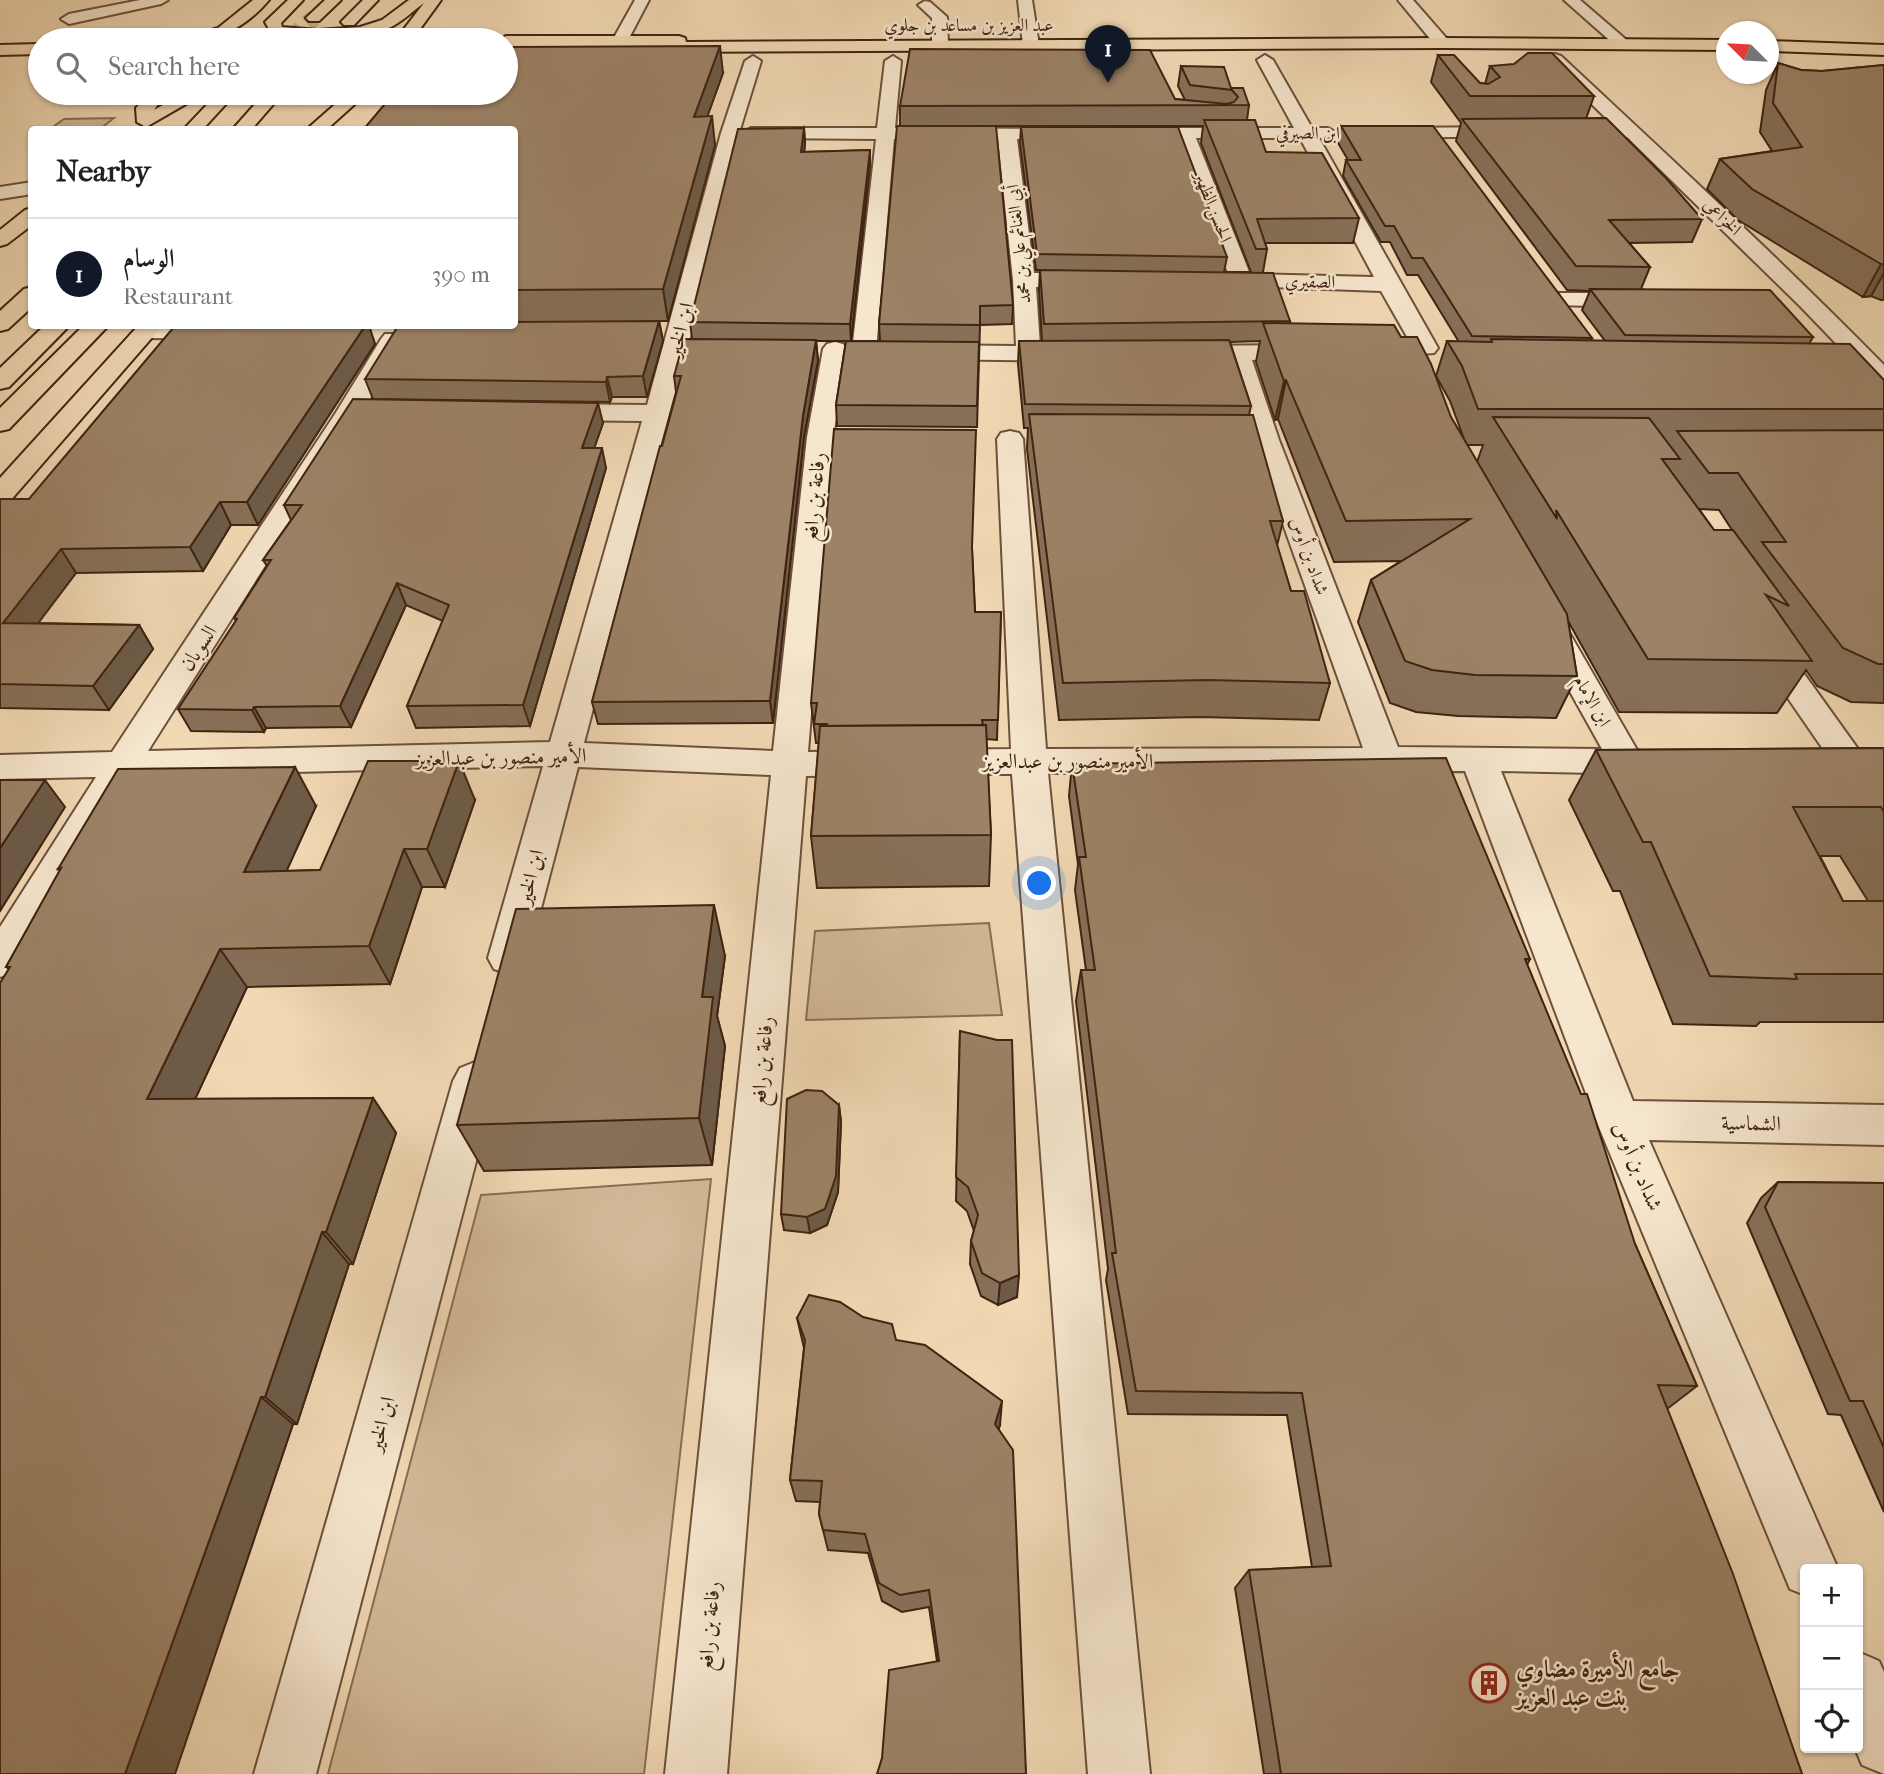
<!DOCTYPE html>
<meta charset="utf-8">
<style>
:root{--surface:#fff;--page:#f6f6f6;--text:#202124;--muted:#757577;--line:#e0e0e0;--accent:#111827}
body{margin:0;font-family:"IM FELL French Canon",Amiri,serif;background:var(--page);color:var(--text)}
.controls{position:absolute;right:21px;bottom:21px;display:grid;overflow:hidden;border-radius:7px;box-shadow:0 2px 5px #0004}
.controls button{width:63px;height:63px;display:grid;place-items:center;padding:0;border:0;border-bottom:2px solid var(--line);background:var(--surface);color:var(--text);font:35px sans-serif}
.compass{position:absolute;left:1716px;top:21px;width:63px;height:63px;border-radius:50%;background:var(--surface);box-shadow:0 2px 5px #0004;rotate:294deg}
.you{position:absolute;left:1040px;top:884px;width:24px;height:24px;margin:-18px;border:5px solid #fff;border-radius:50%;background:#1a73e8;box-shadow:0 0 0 10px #1a73e833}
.badge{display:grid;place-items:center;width:46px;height:46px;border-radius:50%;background:var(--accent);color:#fff;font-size:23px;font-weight:700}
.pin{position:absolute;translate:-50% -58px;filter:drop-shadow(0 2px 4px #0008)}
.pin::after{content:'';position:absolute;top:37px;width:24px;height:21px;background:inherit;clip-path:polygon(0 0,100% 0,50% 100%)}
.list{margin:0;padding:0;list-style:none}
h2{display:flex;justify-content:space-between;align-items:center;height:91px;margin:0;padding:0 28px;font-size:30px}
h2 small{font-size:23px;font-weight:400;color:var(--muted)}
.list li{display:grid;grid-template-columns:46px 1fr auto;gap:21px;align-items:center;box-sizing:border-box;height:112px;padding:0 28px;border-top:2px solid var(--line)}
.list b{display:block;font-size:26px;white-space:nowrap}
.list p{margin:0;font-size:23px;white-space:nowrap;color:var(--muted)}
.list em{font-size:23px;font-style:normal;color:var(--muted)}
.icon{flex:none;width:38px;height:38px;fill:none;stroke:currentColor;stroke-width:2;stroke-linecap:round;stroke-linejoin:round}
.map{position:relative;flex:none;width:1884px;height:1774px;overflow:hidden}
.search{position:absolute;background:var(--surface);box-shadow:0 2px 5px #0004;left:28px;top:28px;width:490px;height:77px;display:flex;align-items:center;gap:18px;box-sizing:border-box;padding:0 24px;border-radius:38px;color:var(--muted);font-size:26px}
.panel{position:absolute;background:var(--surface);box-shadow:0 2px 5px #0004;left:28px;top:126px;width:490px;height:203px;border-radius:7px}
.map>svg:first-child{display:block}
</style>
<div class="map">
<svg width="1884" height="1774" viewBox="0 0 1884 1774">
<rect width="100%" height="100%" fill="#f1d9b4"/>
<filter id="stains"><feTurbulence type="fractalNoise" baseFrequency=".00286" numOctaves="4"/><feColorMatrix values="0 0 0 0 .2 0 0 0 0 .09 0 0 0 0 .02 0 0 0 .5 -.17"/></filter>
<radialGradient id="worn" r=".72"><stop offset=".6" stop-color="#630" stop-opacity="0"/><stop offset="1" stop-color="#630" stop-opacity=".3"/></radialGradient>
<!-- green -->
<g fill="#d3ba98" stroke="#896e54" stroke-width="2">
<path d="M114,118L100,129H50L64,119Z"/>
<path d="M989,923L1002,1015L806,1020L815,931Z"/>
<path d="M711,1179L644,1774H328L481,1195Z"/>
</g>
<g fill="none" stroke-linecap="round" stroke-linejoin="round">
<!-- highway-tunnel -->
<path stroke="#cdb593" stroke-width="17" stroke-dasharray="17 8" stroke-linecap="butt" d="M288,40L314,18"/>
<defs>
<g id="minor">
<path d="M140,0H168L161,4L69,24L61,19L69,14Z"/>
<path d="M635,0H649L626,44H614L612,41Z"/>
<path d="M1018,0H1032L1039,45L1037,48H1025L1023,45Z"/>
<path d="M1398,0H1413L1448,40L1450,43L1448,46H1436Z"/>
<path d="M1564,0H1580L1630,43L1622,48L1616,46Z"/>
<path d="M925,1L930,2L947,17L948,44L946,47L940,49L932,44V18L918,5Z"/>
<path d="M1555,54L1561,56C1669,157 1779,258 1884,365V386L1875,384L1801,307L1627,137L1560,136L1557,132L1560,128L1566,127H1615L1549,62L1547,59L1549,56Z"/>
<path d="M1265,55L1273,60L1312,128H1328L1337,133L1334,137L1319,138L1438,348L1434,353L1370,358L1361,356L1358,351L1361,346L1410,342L1381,291L1217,285L1214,280L1217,275L1228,273L1178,138H1129L1120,133L1129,128H1294L1257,60ZM1196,138H1300L1374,277L1250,274Z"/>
<path d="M753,56L761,61L739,133L692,331L584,743L773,751L807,437L823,349L827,344L835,342L843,344L847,349L833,437L808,752L871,751L883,754L889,763L883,772L871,775L806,776L727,1774H665L771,775L578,767L528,958L522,969L508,974L494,969L488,958L543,766L133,776L14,972L0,977V927L96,777L0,779V755L112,752L335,414L381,339L385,334H401L405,339L361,414L148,751L550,742L642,421L547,420L538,417L534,412L538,407L547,404L647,405L721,133L745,61Z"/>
<path d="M893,56L901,61L895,128L1072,129L1081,134L1072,139H1017L1034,273H1091L1099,275L1102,280L1099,285L1091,287H1036L1040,346L1080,349L1083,354L1080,359L1071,361L925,359L916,357L913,352L916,347L925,345L1016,346L1013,280L998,139H894L876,351L873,356L864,358L855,356L852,351L876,139L751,138L742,133L751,128H877L885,61Z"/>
<path d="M1510,127L1516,128L1519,132L1516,136L1388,138L1379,133L1388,128Z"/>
<path d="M32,182V194L0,199V187Z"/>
<path d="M1559,293H1639L1647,295L1650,300L1647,305L1639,307L1551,305L1548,300L1551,295Z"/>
<path d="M138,326H222L228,327L232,332L228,337L220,339L146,338L138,336L134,331Z"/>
<path d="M1309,345L1318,347L1321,352L1318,357L1252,360L1279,440L1398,747L1602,749L1534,627L1539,620L1550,617L1561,620L1566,627L1637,750L1652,753L1658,762L1652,771L1640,774L1501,771L1633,1101L1884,1105V1145L1649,1140L1838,1569H1805V1595L1790,1589L1596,1120L1465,771L1048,773L1150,1774H1088L1012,774H934L922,771L916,762L922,753L934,750L1011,749L997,439L1001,433L1010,431L1019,433L1023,439L1046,749L1363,748L1253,440L1227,360L1172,358L1169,353L1172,348L1181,346Z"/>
<path d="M1766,633L1777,636L1858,749L1863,757L1858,765L1846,769L1834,765L1750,643L1755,636Z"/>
<path d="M475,1062L490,1068L497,1081L316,1774H254L453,1081L460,1068Z"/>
<path d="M1858,1652L1879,1661L1884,1672V1774L1862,1765L1855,1748H1858Z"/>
</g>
<g id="major">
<path d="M253,0H269C248,25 221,41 188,40L190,37L218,28Z"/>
<path d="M288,0H303L281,23L282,27L318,30L360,27L382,20L409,0H441L420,29L423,33L443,37L445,40H412L404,29L424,3C414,10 404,20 393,26C357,45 309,43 271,33L265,22Z"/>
<path d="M506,36H679L685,38L686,42L1442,38L1727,40V50L1442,48L654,52L648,50L647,46H506V40H499Z"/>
<path d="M1769,41L1884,45V55L1769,51Z"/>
<path d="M40,44V54L0,55V45Z"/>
<path d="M148,93H166L154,110L184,93H205L146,127L137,122L136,108Z"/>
<path d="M348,93H367L326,130H306Z"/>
<path d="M32,208V225L7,244L0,246V230L25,210Z"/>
<path d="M83,326H108L9,429L0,431V408Z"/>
<path d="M138,326H162L10,501L0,503V478Z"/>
</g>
<g id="highway">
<path d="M325,0H341L319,21H309L306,18Z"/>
<path d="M363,0H378L354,25H344L341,22Z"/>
<path d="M218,93H236L202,130H183Z"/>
<path d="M265,93H283L251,130H232Z"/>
<path d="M32,287V307L8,329L0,331V311L24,289Z"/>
<path d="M44,326H69L9,387L0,389V368Z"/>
</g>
</defs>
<!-- minor casing -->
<use href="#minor" stroke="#6c503a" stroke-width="4"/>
<!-- major casing -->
<use href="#major" stroke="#3f2311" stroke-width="4"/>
<!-- highway casing -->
<use href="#highway" stroke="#3f2311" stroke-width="4"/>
<!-- minor -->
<use href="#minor" fill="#f6e6ce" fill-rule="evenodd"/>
<!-- major -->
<use href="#major" fill="#f1d9b4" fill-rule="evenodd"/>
<!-- highway -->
<use href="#highway" fill="#f1d9b4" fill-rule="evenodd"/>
</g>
<!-- wall -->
<g fill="#867058" stroke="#3f2311" stroke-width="2" fill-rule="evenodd">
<path d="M1438,55L1480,83L1485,84L1490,66L1594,96L1586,119L1702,219L1692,242L1629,243L1650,267L1641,289L1813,337L1809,344L1884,380V703L1851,702L1817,686L1806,670L1777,713L1619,712L1568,621L1577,676L1556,718L1458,716L1416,712L1390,703L1358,622L1371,580L1401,561L1334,562L1278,419L1275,420L1256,362L1260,341L1230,342L1251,406L1249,415L1283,521L1277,546L1291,591L1330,683L1319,720L1199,717L1059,720L1027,449L1028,428H1024L1018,364L1019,341H1042L1039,290L1040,270H1036L1020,143L1021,127L1227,257L1224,272H1251L1201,143L1203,126H956L1013,305L1012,324L980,325L977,427L837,426L836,405L846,341H816L818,361L804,437L773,723L598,724L592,702L676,392L674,376L692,339L690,322L804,128L805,143L804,152L870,150V166L851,341H880L879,324L900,126V106L1175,99L1185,100L1178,86L1181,66L1231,88L1249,105L1247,120L1266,152L1359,218L1353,243H1265L1267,249L1263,272L1290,321V324L1401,337L1464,439L1450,401L1436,376L1447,341L1459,342L1418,275H1407L1390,242H1381L1343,176L1346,160H1348L1337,141L1341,126L1592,338L1591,341H1605L1582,310L1590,291L1567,290L1456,141L1461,123L1431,82ZM1467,445H1483L1477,462ZM1699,509L1719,510L1732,530H1714Z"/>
<path d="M1778,63L1801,70L1822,71L1884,65V300H1881L1871,296L1863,297L1738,220L1707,189L1720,159L1772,151L1760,132L1766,90Z"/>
<path d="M723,73L707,117L715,145L668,321H659L663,341L647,397H612L610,402L373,399L365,379L585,322H514V130Z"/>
<path d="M247,326H369L375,344L258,525H231L203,571L76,573L38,623L139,625L153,649L109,710L0,708V499H29Z"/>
<path d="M603,423L594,448L606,468L530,726L416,728L407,706L443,621L406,605L351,727L266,728L264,732L191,731L178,709L236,621L234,618L267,566L263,560L291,520L284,505Z"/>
<path d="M972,550L975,612H1001L997,740L986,739L991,835L989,886L817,888L811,836L819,743H816L811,703Z"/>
<path d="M1884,748V1022H1760L1756,1026L1673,1024L1620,891H1613L1569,800L1596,750ZM1820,856H1840L1868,901H1843Z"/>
<path d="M1072,764L1530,959L1527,965L1635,1244L1697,1386L1667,1409L1802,1774H1264L1235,1588L1249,1570L1312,1567L1287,1415L1128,1414L1106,1280L1108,1269L1076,1001L1081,970H1086L1075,890L1078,864L1069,796Z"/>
<path d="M475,800L445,887H422L390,984L247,987L195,1099L373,1098L396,1133L353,1264H349L297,1424H293L222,1632L9,969L6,967L60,871L58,869L316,806L286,871L320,870Z"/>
<path d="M725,956L717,1016L725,1046L712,1165L484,1171L457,1125Z"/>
<path d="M960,1031L1017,1297L998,1305L981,1296L970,1264L971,1241L974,1231L967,1211L956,1201Z"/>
<path d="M839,1105L841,1122L838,1192L827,1225L810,1233L784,1230L781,1214Z"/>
<path d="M1778,1182L1884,1183V1512L1841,1415L1828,1414L1747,1223L1761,1198Z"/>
<path d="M797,1318L896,1340L1000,1425L998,1429L1026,1774L937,1661L929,1607L902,1612L882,1601L868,1553L828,1550L819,1514L820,1502L796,1501L790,1480L804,1348Z"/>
</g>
<!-- shaded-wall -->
<g fill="#6d5b47" stroke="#3f2311" stroke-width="2">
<path d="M720,46L723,73L697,145L694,117Z"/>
<path d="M712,116L715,145L668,321L663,289Z"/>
<path d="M804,128L805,143L803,167L801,152Z"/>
<path d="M870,150V166L851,341L850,324Z"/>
<path d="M1881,264H1884V273L1871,296L1863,297Z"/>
<path d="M659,321L663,341L647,397L643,376Z"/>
<path d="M365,326H369L375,344L258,525L247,502Z"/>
<path d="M816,340L818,361L804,437L773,723L770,701L803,416Z"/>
<path d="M607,377L612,397L610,402L606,382Z"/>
<path d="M1286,380L1278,419L1275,420L1284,381Z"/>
<path d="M598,403L603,423L587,469L582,448Z"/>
<path d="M602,448L606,468L530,726L523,705Z"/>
<path d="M220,502L231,525L203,571L190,547Z"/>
<path d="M61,549L76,573L20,647L3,623Z"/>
<path d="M397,583L406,605L351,727L340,706Z"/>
<path d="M139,625L153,649L109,710L93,686Z"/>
<path d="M254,707L266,728L264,732L252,710Z"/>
<path d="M459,761L475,800L445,887L427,849Z"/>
<path d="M295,767L316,806L269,910L244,872Z"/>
<path d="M45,780L65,807L0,911V848Z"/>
<path d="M404,849L422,887L390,984L369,946Z"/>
<path d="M714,905L725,956L717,1016L725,1046L712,1165L699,1118L702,997Z"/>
<path d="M220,949L247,987L179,1134L147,1099Z"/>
<path d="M373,1098L396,1133L353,1264L326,1232Z"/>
<path d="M839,1105L841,1122L838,1192L827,1225L810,1233L807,1217Z"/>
<path d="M322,1232L349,1264L297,1424L265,1397Z"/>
<path d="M1019,1275L1017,1297L998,1305L1000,1283Z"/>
<path d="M261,1397L293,1424L175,1774H125Z"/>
<path d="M1002,1401L1000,1425L993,1447L995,1424Z"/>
</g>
<!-- building -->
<g fill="#9c8266" stroke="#3f2311" stroke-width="2">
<path d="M720,46L694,117L712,116L663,289L514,290V130H363L394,93H506V47Z"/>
<path d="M910,49L1150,50L1175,99L1227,104L1234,102L1238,97L1232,90L1190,85L1181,66L1224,67L1231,88H1243L1249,105L900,106Z"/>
<path d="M1528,53H1552L1594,96H1470L1438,55H1454L1480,83L1488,84L1500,77L1490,66L1514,64Z"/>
<path d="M1778,63L1801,70L1822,71L1884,65V264H1881L1752,189L1720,159L1802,147L1773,103Z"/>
<path d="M1606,118L1666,178L1702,219L1609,220L1650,267L1576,266L1462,119Z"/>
<path d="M1204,120H1255L1266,152L1322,153L1359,218L1257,219L1267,249H1256Z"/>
<path d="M897,126H996L1013,305L980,306V325L879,324Z"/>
<path d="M1341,126H1433L1592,338L1472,336L1423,258H1412L1394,226H1385L1346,160H1361Z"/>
<path d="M1021,127H1178L1227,257L1037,254Z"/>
<path d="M804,128L801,152L870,150L850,324L690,322L738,129Z"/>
<path d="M1040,270L1273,273L1290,321L1044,324Z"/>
<path d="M1590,289L1770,290L1813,337L1625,335Z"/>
<path d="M659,321L643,376L607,377L606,382L365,379L398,326H514V322Z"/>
<path d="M1263,323L1394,325L1401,337H1417L1431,364L1451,417L1567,614L1577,676L1475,675L1432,670L1405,661L1371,580L1470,519L1346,521L1286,380L1284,381Z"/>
<path d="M247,326H365L247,502H220L190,547L61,549L3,623L139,625L93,686L0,684V499H29L173,328L246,327Z"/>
<path d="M684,339L816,340L803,416L770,701L592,702L660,446H662L681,376H674Z"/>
<path d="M1491,339L1850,344L1884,380V409H1478L1462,366L1447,341L1492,342Z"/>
<path d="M1229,340L1251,406L1025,404L1019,341Z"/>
<path d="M846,341L979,342L977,406L836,405Z"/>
<path d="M353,399L598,403L582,448H602L523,705L407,706L449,605L397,583L340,706L254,707L252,710L178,709L237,619L234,618L271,560H263L302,505H284Z"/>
<path d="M1029,414L1253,415L1283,521H1270L1291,591H1304L1330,683L1207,680L1063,683Z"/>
<path d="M1493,417L1649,418L1680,459H1662L1714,530H1733L1789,606L1766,595L1812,661L1648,659L1556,510L1557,519Z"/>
<path d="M834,429L976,430L972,547L975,612H1001L998,720H982L983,725L826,726L827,724H814L817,703H811Z"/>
<path d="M1884,430V664H1878L1843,648L1762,542H1786L1738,473H1709L1677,431Z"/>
<path d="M986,725L991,835L811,836L820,726Z"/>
<path d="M1884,748V812L1881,807H1793L1843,901H1884V974H1795L1797,979L1710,976L1651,842H1643L1596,750Z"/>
<path d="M1446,758L1530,959H1525L1581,1094H1587L1635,1244L1697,1386L1658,1385L1733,1574L1802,1774H1281L1249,1570L1331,1566L1302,1393L1136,1391L1112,1253H1116L1081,970H1095L1079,857H1086L1072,764Z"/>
<path d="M368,761H459L427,849H404L369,946L220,949L147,1099L373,1098L326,1232H322L265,1397H261L125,1774H0V983L10,967H6L61,868L58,869L118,769L295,767L244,872L320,870Z"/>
<path d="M0,780H45L0,848Z"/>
<path d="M714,905L702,997H713L699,1118L457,1125L516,909Z"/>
<path d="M960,1031L997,1040H1012L1019,1275L1000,1283L982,1273L971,1241L978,1215L968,1187L956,1177Z"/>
<path d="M806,1090L822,1091L839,1105L836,1176L825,1209L807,1217L781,1214L787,1099Z"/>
<path d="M1778,1182L1884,1183V1448L1863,1401H1850L1765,1207Z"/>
<path d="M809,1295L840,1302L863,1317L892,1324L896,1340L925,1345L1002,1401L995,1424L1013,1450L1026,1774H877L882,1758L889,1670L939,1661L929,1590L900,1595L879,1583L865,1534L823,1530L819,1514L822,1481L790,1480L805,1340L797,1318Z"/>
</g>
<!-- icons -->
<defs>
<symbol id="building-ring" viewBox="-11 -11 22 22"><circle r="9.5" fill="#f6e6ce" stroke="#8f2418" stroke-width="1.5"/><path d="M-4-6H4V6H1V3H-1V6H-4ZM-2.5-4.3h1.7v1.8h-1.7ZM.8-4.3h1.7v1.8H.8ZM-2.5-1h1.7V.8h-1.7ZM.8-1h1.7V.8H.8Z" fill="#8f2418"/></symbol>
</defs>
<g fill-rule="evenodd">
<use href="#building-ring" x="1467" y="1661" width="44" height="44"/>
</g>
<g text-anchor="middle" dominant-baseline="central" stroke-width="5" stroke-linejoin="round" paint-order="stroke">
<!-- far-street labels -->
<g font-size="18" fill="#3f2311" stroke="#f6e6ce">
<text x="969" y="25">عبد العزيز بن مساعد بن جلوي</text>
<text x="1308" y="133">ابن الصيرفي</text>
<text transform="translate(1213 207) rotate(69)">الحسن الظهير</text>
<text transform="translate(1722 217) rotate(44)">الخزاعي</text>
<text transform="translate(1019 244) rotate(-96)">أبي الغنائم علي بن محمد</text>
<text transform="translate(1310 282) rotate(1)">الصقيري</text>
<text transform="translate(1309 556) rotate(70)">شداد بن أوس</text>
<text transform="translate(1592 701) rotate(60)">ابن الإمام</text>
</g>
<!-- street labels -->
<g font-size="21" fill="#3f2311" stroke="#f6e6ce">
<text transform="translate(680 330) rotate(-75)">ابن الخير</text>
<text transform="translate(814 497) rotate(-85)">رفاعة بن رافع</text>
<text transform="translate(198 648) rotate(-57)">السوبان</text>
<text transform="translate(501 757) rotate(-1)">الأمير منصور بن عبدالعزيز</text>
<text x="1068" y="761">الأمير منصور بن عبدالعزيز</text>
<text transform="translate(530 877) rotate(-75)">ابن الخير</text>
<text transform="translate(762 1061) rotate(-85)">رفاعة بن رافع</text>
<text transform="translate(1751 1123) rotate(1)">الشماسية</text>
<text transform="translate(1638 1166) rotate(67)">شداد بن أوس</text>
<text transform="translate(381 1424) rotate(-75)">ابن الخير</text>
<text transform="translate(709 1626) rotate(-85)">رفاعة بن رافع</text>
</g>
<!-- near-poi labels -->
<g font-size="24" font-weight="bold" fill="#3f2311" stroke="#f6e6ce" text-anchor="start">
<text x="1516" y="1669">جامع الأميرة مضاوي<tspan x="1516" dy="28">بنت عبد العزيز</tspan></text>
</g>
</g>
<rect width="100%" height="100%" filter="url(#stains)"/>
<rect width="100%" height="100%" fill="url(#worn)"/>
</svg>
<div class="controls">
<button>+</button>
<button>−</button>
<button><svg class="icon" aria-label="locate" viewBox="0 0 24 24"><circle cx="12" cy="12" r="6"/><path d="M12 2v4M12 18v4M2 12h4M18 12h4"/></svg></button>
</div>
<svg class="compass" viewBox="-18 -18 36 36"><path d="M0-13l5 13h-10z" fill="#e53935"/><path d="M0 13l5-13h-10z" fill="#757577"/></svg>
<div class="you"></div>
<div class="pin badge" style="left:1108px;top:83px">1</div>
<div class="search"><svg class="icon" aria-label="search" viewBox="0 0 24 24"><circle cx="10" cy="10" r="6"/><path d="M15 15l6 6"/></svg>Search here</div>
<section class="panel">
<h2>Nearby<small></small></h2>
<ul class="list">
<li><span class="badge">1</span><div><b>الوسام</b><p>Restaurant</p></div><em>390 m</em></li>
</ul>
</section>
</div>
